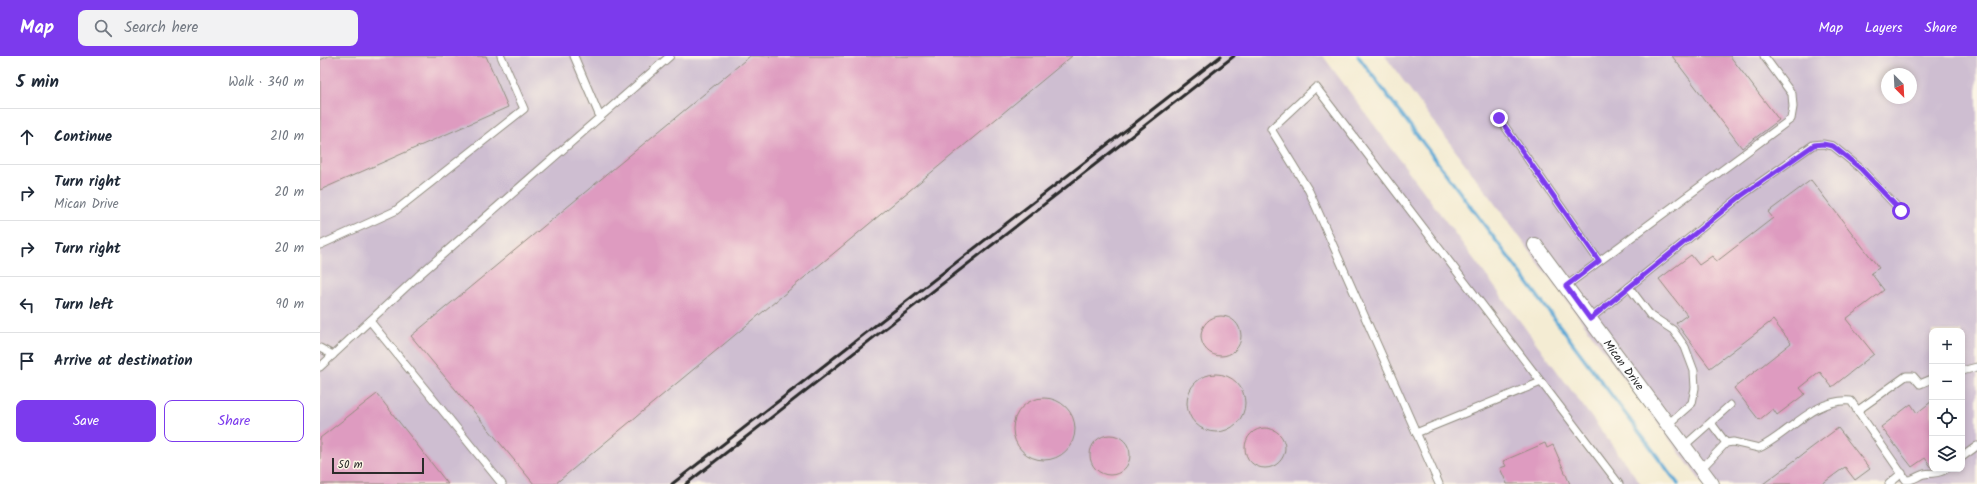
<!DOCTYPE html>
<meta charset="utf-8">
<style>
:root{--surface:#fff;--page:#f2f2f3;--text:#1f2937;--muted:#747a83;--line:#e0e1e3;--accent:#7c3aed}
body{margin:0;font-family:Kalam,sans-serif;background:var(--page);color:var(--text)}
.controls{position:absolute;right:12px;bottom:12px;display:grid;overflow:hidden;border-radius:8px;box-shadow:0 2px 6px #0003}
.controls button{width:36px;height:36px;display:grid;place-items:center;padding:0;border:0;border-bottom:1px solid var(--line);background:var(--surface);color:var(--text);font:20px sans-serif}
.compass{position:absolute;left:1561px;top:12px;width:36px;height:36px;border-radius:50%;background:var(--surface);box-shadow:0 2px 6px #0003;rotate:156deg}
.scale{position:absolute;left:12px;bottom:10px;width:92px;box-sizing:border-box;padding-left:4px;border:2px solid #2b2b2b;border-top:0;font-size:11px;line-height:14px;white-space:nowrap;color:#2b2b2b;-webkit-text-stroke:3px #fcf5e5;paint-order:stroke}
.stop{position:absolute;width:12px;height:12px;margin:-9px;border:3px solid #7c3aed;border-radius:50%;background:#fff}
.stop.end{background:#7c3aed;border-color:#fff;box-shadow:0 1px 4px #0008}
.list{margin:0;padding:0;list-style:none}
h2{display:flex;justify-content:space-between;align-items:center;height:52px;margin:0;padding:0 16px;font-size:17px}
h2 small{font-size:13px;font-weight:400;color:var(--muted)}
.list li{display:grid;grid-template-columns:26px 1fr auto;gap:12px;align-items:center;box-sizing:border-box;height:56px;padding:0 16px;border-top:1px solid var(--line)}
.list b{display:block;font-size:15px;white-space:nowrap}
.list p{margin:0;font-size:13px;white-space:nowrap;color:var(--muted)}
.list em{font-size:13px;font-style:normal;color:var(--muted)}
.actions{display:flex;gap:8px;padding:12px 16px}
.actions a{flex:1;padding:9px 0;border:1px solid var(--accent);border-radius:8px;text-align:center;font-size:14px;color:var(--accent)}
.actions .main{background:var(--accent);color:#fff}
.icon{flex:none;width:22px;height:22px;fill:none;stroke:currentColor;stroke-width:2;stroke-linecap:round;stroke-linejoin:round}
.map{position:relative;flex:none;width:1657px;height:428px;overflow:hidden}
header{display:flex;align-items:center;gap:24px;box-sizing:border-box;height:56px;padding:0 20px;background:var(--accent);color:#fff}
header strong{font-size:19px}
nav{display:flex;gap:22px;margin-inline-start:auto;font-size:14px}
.search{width:280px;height:36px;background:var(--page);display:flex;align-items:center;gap:10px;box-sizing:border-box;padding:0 14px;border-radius:8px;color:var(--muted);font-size:15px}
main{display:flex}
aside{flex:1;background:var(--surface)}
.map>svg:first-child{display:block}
</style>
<header>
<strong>Map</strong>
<div class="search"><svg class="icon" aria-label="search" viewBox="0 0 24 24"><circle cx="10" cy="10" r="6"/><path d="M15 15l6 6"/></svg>Search here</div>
<nav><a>Map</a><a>Layers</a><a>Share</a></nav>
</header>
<main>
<aside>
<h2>5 min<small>Walk · 340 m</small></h2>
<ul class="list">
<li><svg class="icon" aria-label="ahead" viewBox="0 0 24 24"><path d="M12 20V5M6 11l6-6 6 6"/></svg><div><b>Continue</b></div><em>210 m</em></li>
<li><svg class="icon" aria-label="right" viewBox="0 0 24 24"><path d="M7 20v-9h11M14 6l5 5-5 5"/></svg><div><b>Turn right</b><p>Mican Drive</p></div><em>20 m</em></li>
<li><svg class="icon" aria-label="right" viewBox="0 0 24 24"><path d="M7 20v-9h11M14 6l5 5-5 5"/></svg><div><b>Turn right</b></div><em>20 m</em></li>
<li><svg class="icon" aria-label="left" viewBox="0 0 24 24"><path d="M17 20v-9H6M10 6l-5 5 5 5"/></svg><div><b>Turn left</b></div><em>90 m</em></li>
<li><svg class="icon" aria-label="arrive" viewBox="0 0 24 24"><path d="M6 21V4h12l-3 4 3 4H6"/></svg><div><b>Arrive at destination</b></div></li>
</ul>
<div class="actions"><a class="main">Save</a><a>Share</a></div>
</aside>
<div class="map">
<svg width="1657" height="428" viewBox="0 0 1657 428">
<rect width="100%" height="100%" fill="#fcf5e5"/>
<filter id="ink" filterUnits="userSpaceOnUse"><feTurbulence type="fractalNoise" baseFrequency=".025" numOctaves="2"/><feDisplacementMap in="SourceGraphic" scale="8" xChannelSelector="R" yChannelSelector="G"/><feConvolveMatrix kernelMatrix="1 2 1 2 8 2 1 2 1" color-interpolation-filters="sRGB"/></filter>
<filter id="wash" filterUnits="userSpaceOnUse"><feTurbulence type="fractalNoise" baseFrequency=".012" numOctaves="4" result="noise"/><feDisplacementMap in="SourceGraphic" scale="16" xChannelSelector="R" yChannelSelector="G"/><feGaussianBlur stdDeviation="0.9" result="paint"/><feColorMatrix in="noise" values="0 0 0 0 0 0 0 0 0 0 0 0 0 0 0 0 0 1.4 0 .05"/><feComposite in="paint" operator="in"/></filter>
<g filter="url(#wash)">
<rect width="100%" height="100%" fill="#f4ecd3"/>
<!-- industrial -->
<g fill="#cebed1" fill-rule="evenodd">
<path d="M0,0H1003L1321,428H0Z"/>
<path d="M1065,0H1657V428H1383ZM1567,18H1591V42H1567ZM1612,275H1642V413H1612Z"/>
</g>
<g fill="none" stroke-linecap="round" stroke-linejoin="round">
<!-- stream -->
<path stroke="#5da8d5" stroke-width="3.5" d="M1038,0L1358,428"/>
</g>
<g id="blocks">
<!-- building -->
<g fill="#de9bc0">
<path d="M9,0H166L188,51L0,134V4Z"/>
<path d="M430,0H752L235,428H214L91,280Z"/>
<path d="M1352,0H1410L1459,64L1422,92Z"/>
<path d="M1491,124L1559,212L1551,217L1564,234L1526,263L1554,298L1512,331L1500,316L1480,332L1485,338L1457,359L1453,353L1439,364L1414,332L1471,287L1453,264L1390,312L1356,267L1367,259L1339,223L1371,199L1379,209L1392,200L1396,206L1453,162L1448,156Z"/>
<circle cx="901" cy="280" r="20"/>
<circle cx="896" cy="347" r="29"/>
<path d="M57,338L128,428H0V382Z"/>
<circle cx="724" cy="373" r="31"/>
<path d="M1612,345V412L1605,402L1592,411L1561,371L1591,348L1597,357Z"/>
<path d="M1518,372L1550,413L1535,424L1525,411L1502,428H1443Z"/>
<circle cx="945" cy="392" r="20"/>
<circle cx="790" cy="399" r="20"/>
<path d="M1225,387L1227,392L1233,389L1250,428H1187L1180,412L1186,410L1183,405Z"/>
</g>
</g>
</g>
<g filter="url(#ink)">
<use href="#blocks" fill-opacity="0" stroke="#908c7f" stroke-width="1"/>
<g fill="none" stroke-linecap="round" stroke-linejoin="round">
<defs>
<g id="service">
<path d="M254,0L280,61"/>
<path d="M1179,62L1279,205"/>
<path d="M0,189L75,155L204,53L181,0"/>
<path d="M1246,230L1471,63L1473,51L1472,38L1444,0"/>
<path d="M1309,231L1421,140L1493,89L1503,88L1513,90L1540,112L1581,155"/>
<path d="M1270,263L1309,231L1330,259L1353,274L1365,291L1374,315L1375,332L1372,347L1348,368"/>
<path d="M50,265L182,428"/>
<path d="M0,292L13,299"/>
<path d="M0,311L98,220L350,0"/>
<path d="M1642,315L1657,311"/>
<path d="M1537,355L1586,320H1593L1600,328L1612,323"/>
<path d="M1391,367L1406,387"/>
<path d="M1096,377L1221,326"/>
<path d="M1364,390L1410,349"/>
<path d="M1642,401L1657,390"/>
<path d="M1381,413L1406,387L1413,386L1439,392C1470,377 1494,342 1531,345L1586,424C1593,425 1597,420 1604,418C1613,416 1618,419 1626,413"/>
<path d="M1119,428L989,135L951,73L996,31L1299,428"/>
<path d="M1569,428L1582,417"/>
</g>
<g id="minor">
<path id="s1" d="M1215,189L1392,428"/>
</g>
</defs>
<!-- service casing -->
<use href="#service" stroke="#908c7f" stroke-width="9"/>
<!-- minor casing -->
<use href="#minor" stroke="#908c7f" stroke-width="16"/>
<!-- service -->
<use href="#service" stroke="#fff" stroke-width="7"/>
<!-- minor -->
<use href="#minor" stroke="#fff" stroke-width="14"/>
<!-- rail -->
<g stroke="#2b2b2b" stroke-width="3">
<path d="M352,428L901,0"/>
<path d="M366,428L914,0"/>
</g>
</g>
</g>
<g fill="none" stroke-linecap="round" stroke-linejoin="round" filter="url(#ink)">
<!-- route -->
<path stroke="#7c3aed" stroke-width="5" d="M1179,62L1279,205L1246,230L1270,263L1421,140L1494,89L1503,88L1513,90L1540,112L1581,155"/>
</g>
<g text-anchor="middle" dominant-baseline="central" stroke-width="4" stroke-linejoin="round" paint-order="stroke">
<!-- street labels -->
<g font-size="12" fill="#2b2b2b" stroke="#fcf5e5">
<text stroke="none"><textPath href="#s1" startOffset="149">Mican Drive</textPath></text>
</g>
</g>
</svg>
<div class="controls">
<button>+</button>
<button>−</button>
<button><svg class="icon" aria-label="locate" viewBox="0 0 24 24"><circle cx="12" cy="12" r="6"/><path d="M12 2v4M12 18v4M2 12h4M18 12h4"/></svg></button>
<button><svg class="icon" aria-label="layers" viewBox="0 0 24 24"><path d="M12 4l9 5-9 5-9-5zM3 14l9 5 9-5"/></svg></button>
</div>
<svg class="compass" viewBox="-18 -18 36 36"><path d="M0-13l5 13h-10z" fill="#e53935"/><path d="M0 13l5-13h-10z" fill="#747a83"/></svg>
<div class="scale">50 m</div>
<div class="stop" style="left:1581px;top:155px"></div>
<div class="stop end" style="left:1179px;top:62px"></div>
</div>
</main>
